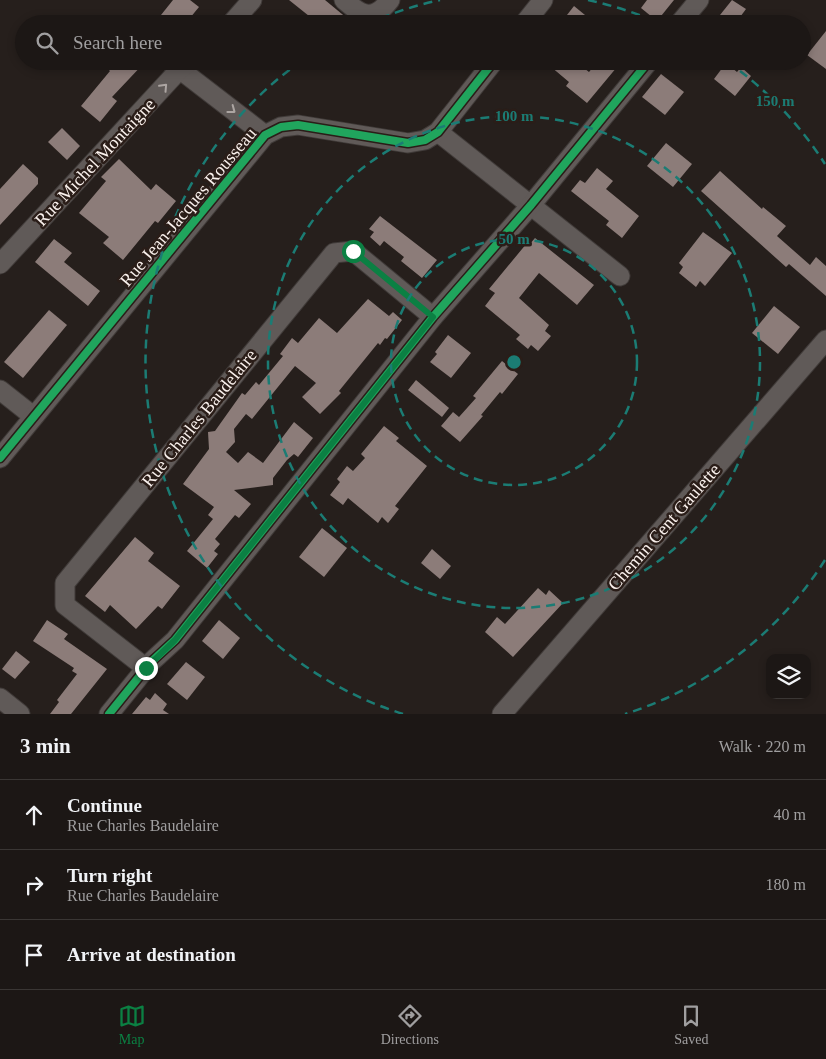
<!DOCTYPE html>
<meta charset="utf-8">
<style>
:root{--surface:#1c1715;--page:#292422;--text:#f1f3f6;--muted:#a09fa0;--line:#3a3634;--accent:#0b8043}
body{margin:0;font-family:"Times New Roman",serif;background:var(--page);color:var(--text)}
.controls{position:absolute;right:15px;bottom:15px;display:grid;overflow:hidden;border-radius:10px;box-shadow:0 2px 8px #0003}
.controls button{width:45px;height:45px;display:grid;place-items:center;padding:0;border:0;border-bottom:1px solid var(--line);background:var(--surface);color:var(--text);font:25px sans-serif}
.stop{position:absolute;width:15px;height:15px;margin:-11px;border:4px solid #0b8043;border-radius:50%;background:#fff}
.stop.end{background:#0b8043;border-color:#fff;box-shadow:0 1px 5px #0008}
.list{margin:0;padding:0;list-style:none}
h2{display:flex;justify-content:space-between;align-items:center;height:65px;margin:0;padding:0 20px;font-size:21px}
h2 small{font-size:16px;font-weight:400;color:var(--muted)}
.list li{display:grid;grid-template-columns:32px 1fr auto;gap:15px;align-items:center;box-sizing:border-box;height:70px;padding:0 20px;border-top:1px solid var(--line)}
.list b{display:block;font-size:19px;white-space:nowrap}
.list p{margin:0;font-size:16px;white-space:nowrap;color:var(--muted)}
.list em{font-size:16px;font-style:normal;color:var(--muted)}
.icon{flex:none;width:28px;height:28px;fill:none;stroke:currentColor;stroke-width:2;stroke-linecap:round;stroke-linejoin:round}
.map{position:relative;flex:none;width:826px;height:714px;overflow:hidden}
.search{position:absolute;background:var(--surface);box-shadow:0 2px 8px #0003;left:15px;right:15px;top:15px;height:55px;display:flex;align-items:center;gap:12px;box-sizing:border-box;padding:0 18px;border-radius:28px;color:var(--muted);font-size:19px}
.sheet{height:275px;background:var(--surface)}
nav{display:flex;justify-content:space-around;align-items:center;box-sizing:border-box;height:70px;border-top:1px solid var(--line);background:var(--surface);font-size:14px;color:var(--muted)}
nav a{display:grid;justify-items:center;gap:2px}
nav .on{color:var(--accent)}
.map>svg:first-child{display:block}
</style>
<div class="map">
<svg width="826" height="714" viewBox="0 0 826 714">
<rect width="100%" height="100%" fill="#261f1c"/>
<!-- building -->
<g fill="#8c7c79">
<path d="M173,0H190L199,7L185,24H172L161,15Z"/>
<path d="M289,0H325L354,24H319Z"/>
<path d="M647,0H674L657,21L641,8Z"/>
<path d="M732,0L746,9L735,24H731L720,15Z"/>
<path d="M574,6L596,24H560Z"/>
<path d="M826,31V69L807,55Z"/>
<path d="M113,61H146L112,97L117,101L100,122L81,106L110,71L107,68Z"/>
<path d="M544,61H575L589,72L598,61H622L587,103L566,86L569,82Z"/>
<path d="M726,63L737,72L741,67L751,76L735,96L714,79Z"/>
<path d="M661,74L684,92L665,115L642,97Z"/>
<path d="M62,128L80,146L67,160L48,142Z"/>
<path d="M666,143L692,164L673,187L647,166Z"/>
<path d="M119,159L151,190L156,184L176,201L158,223L155,221L123,260L103,243L109,237L79,213L106,181L101,177Z"/>
<path d="M23,164L38,178V184L0,225V189Z"/>
<path d="M597,168L613,181L606,189L639,216L622,238L606,225L609,221L571,191L580,180L585,183Z"/>
<path d="M720,171L762,209L763,207L786,226L777,236L810,265L816,257L826,266V296L789,264L786,267L701,191Z"/>
<path d="M380,216L437,260L422,278L401,261L404,257L384,241L380,246L370,237L374,232L369,229Z"/>
<path d="M703,232L732,253L705,286L700,281L696,287L679,273L683,267L679,263Z"/>
<path d="M535,238L594,285L577,305L539,273L519,298L549,325L545,331L551,336L538,351L531,345L528,349L516,339L520,335L485,306L495,293L489,289L527,243L529,245Z"/>
<path d="M54,239L72,253L64,262L100,291L88,306L35,262Z"/>
<path d="M368,299L389,316L393,312L402,320L387,339L385,338L380,345L378,343L339,391L341,393L320,414L302,397L316,383L295,366L252,419L246,414L234,429L235,442L226,452L238,463L248,452L263,463L294,422L313,438L298,457L294,454L287,460L273,478V485L234,490L251,504L239,518L235,515L215,539L220,544L214,551L218,554L207,568L187,551L213,519L208,515L214,507L183,484L209,449L208,432L215,431L242,393L245,395L256,382L259,385L283,356L280,354L292,338L298,343L319,318L337,333Z"/>
<path d="M774,306L800,327L778,354L752,333Z"/>
<path d="M49,310L67,325L23,378L4,362Z"/>
<path d="M448,335L471,353L451,378L430,362L437,354L435,352Z"/>
<path d="M502,361L518,374L502,394L500,392L481,415L483,416L460,442L441,426L453,412L459,417L476,398L473,396Z"/>
<path d="M416,380L449,408L442,417L408,390Z"/>
<path d="M384,426L399,438L396,441L427,466L395,506L399,509L388,523L382,517L378,523L348,498L343,505L330,495L340,482L337,479L347,466L353,471L365,458L361,454Z"/>
<path d="M322,528L347,548L324,577L299,557Z"/>
<path d="M135,537L154,553L148,561L180,586L162,609L158,606L136,629L110,605L105,612L85,596Z"/>
<path d="M432,549L451,566L440,579L421,563Z"/>
<path d="M538,588L546,595L549,590L563,603L513,657L485,632L497,617L505,624Z"/>
<path d="M47,620L68,634L64,639L107,669L71,714H50L59,702L57,700L77,674L72,671L74,668L33,641Z"/>
<path d="M219,620L240,638L223,659L202,641Z"/>
<path d="M16,651L30,662L15,679L2,669Z"/>
<path d="M186,662L205,677L187,700L167,684Z"/>
<path d="M155,693L167,704L163,710L169,714H132L146,697L150,700Z"/>
</g>
<g fill="none" stroke-linecap="round" stroke-linejoin="round">
<defs>
<g id="street">
<path d="M344,0C362,16 373,22 390,0"/>
<path d="M231,24L252,0"/>
<path d="M524,24L543,0"/>
<path d="M679,24L699,0"/>
<path d="M169,61L265,135"/>
<path d="M438,132L620,276"/>
<path d="M0,264L179,70L191,61"/>
<path d="M0,390L33,416"/>
<path d="M0,458L265,135L281,127L298,125L408,143L425,140L438,132L494,61"/>
<path d="M146,668L65,605V583L334,253L353,251L433,317"/>
<path d="M0,698L20,714"/>
<path d="M109,714L151,662L175,640L433,317L531,205L649,61"/>
<path d="M502,714L826,340"/>
</g>
</defs>
<!-- street casing -->
<use href="#street" stroke="#403b39" stroke-width="21"/>
<!-- street -->
<use href="#street" stroke="#605a58" stroke-width="19"/>
<defs>
<g id="cycleway">
<path d="M0,458L265,135L281,127L298,125L408,143L425,140L438,132L494,61"/>
<path d="M109,714L151,662L175,640L433,317L531,205L649,61"/>
</g>
</defs>
<!-- cycleway casing -->
<use href="#cycleway" stroke="#2a1d18" stroke-width="11"/>
<!-- cycleway -->
<use href="#cycleway" stroke="#20a55d" stroke-width="8"/>
</g>
<!-- one-way arrows -->
<defs><path id="oneway-chevron" d="M-2-3.5L2.5 0L-2 3.5" fill="none" stroke-width="1.6" stroke-linecap="round" stroke-linejoin="round" transform="scale(1.25)"/></defs>
<g stroke="#aca5a2">
<use href="#oneway-chevron" transform="translate(164 87) rotate(-47)"/>
<use href="#oneway-chevron" transform="translate(232 110) rotate(37)"/>
</g>
<g fill="none" stroke-linecap="round" stroke-linejoin="round">
<!-- route -->
<path stroke="#0b8043" stroke-width="6" d="M146,668L175,640L433,317L353,251"/>
</g>
<!-- distance rings -->
<g fill="none" stroke="#1b7c74" stroke-width="2.5" stroke-dasharray="9 6">
<circle cx="514" cy="362" r="123"/>
<circle cx="514" cy="362" r="246"/>
<path d="M825 560A369 369 0 0 1 625 714M403 714A369 369 0 0 1 300 62M367 24A369 369 0 0 1 440 0M588 0A369 369 0 0 1 661 24M728 62A369 369 0 0 1 825 164"/>
</g>
<g text-anchor="middle" dominant-baseline="central" stroke-width="5" stroke-linejoin="round" paint-order="stroke">
<!-- street labels -->
<g font-size="18" fill="#f9f0ec" stroke="#2a1d18">
<text transform="translate(95 162) rotate(-47)">Rue Michel Montaigne</text>
<text transform="translate(188 207) rotate(-50)">Rue Jean-Jacques Rousseau</text>
<text transform="translate(199 418) rotate(-51)">Rue Charles Baudelaire</text>
<text transform="translate(664 527) rotate(-49)">Chemin Cent Gaulette</text>
</g>
</g>
<circle cx="514" cy="362" r="8" fill="#1b7c74" stroke="#2a1d18" stroke-width="2.5"/>
<g font-size="15" text-anchor="middle" font-weight="bold" fill="#1b7c74" stroke="#2a1d18" stroke-width="5" stroke-linejoin="round" paint-order="stroke">
<text x="775" y="106">150 m</text>
<text x="514" y="121">100 m</text>
<text x="514" y="244">50 m</text>
</g>
</svg>
<div class="controls">
<button><svg class="icon" aria-label="layers" viewBox="0 0 24 24"><path d="M12 4l9 5-9 5-9-5zM3 14l9 5 9-5"/></svg></button>
</div>
<div class="stop" style="left:353px;top:251px"></div>
<div class="stop end" style="left:146px;top:668px"></div>
<div class="search"><svg class="icon" aria-label="search" viewBox="0 0 24 24"><circle cx="10" cy="10" r="6"/><path d="M15 15l6 6"/></svg>Search here</div>
</div>
<section class="sheet">
<h2>3 min<small>Walk · 220 m</small></h2>
<ul class="list">
<li><svg class="icon" aria-label="ahead" viewBox="0 0 24 24"><path d="M12 20V5M6 11l6-6 6 6"/></svg><div><b>Continue</b><p>Rue Charles Baudelaire</p></div><em>40 m</em></li>
<li><svg class="icon" aria-label="right" viewBox="0 0 24 24"><path d="M7 20v-9h11M14 6l5 5-5 5"/></svg><div><b>Turn right</b><p>Rue Charles Baudelaire</p></div><em>180 m</em></li>
<li><svg class="icon" aria-label="arrive" viewBox="0 0 24 24"><path d="M6 21V4h12l-3 4 3 4H6"/></svg><div><b>Arrive at destination</b></div></li>
</ul>
</section>
<nav>
<a class="on"><svg class="icon" aria-label="map" viewBox="0 0 24 24"><path d="M3 6l6-2 6 2 6-2v14l-6 2-6-2-6 2zM9 4v14M15 6v14"/></svg>Map</a>
<a><svg class="icon" aria-label="directions" viewBox="0 0 24 24"><path d="M12 3l9 9-9 9-9-9zM9 14v-3h6M13 9l2 2-2 2"/></svg>Directions</a>
<a><svg class="icon" aria-label="saved" viewBox="0 0 24 24"><path d="M7 4h10v16l-5-4-5 4z"/></svg>Saved</a>
</nav>
